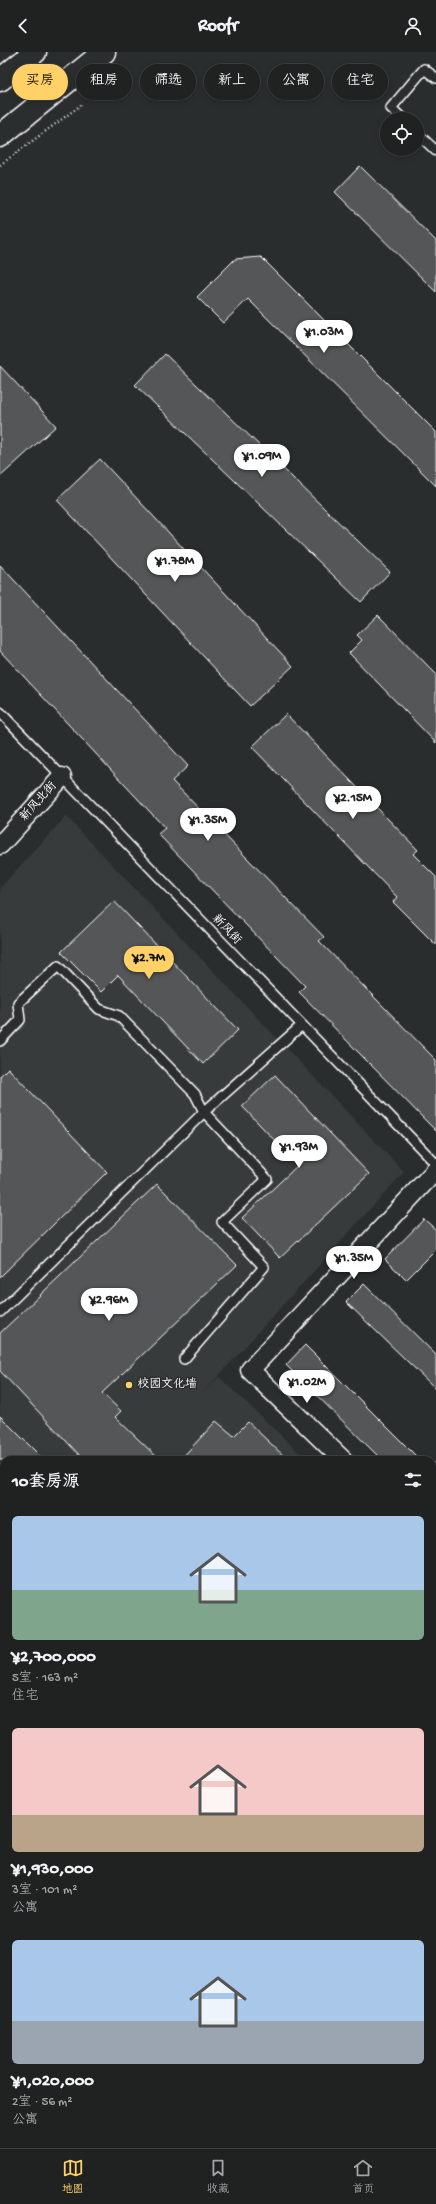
<!DOCTYPE html>
<html lang="zh">
<meta charset="utf-8">
<style>
body{margin:0;font-family:"Gochi Hand","LXGW WenKai TC",sans-serif;background:#282a2a;color:#f1f3f6;height:100vh;display:flex;flex-direction:column;font-size:15px;white-space:nowrap}
*{box-sizing:border-box;margin:0}
p{font-size:13px;color:#a2a4a5}
.icon{flex:none;width:22px;height:22px;fill:none;stroke:currentColor;stroke-width:2;stroke-linecap:round;stroke-linejoin:round}
.map{position:relative;flex:1;overflow:hidden}
.side{position:absolute;left:0px;top:1404px;width:436px;height:692px;display:flex;flex-direction:column;background:#202222;border-radius:12px 12px 0 0;box-shadow:0 2px 6px #0003,0 0 0 1px #3d3f40}
.side>*{flex:none}
.banner{position:absolute;left:12px;top:12px;width:412px;height:36px;display:flex;gap:8px}
.tools{position:absolute;left:380px;top:60px;display:grid;gap:8px}
.tools a{display:grid;place-items:center;width:44px;height:44px;border-radius:50%;background:#202222;box-shadow:0 2px 6px #0003,0 0 0 1px #3d3f40;font-size:20px}
.price{position:absolute;translate:-50% -34px;padding:0 9px;border-radius:14px;background:#fff;color:#222;font-size:13px;line-height:26px;filter:drop-shadow(0 1px 2px #0008)}
.price::after{content:'';position:absolute;left:50%;top:24px;width:12px;height:9px;margin-left:-6px;background:inherit;clip-path:polygon(0 0,100% 0,50% 100%)}
.price.selected{background:#ffd166;color:#111}
ul{padding:0;list-style:none}
li{display:grid;align-content:center;gap:8px;height:212px;padding:0 12px}
li span{display:grid;place-items:center;height:124px;border-radius:6px;color:#555}
li>.icon{margin-inline-start:auto}
span .icon{width:72px;height:72px;fill:#fffc;stroke-width:1}
li b{font-size:17px}
h2{display:flex;justify-content:space-between;align-items:center;height:48px;padding:0 12px;font-size:17px}
.tag{padding:0 14px;border-radius:18px;background:#202222;box-shadow:0 2px 6px #0003,0 0 0 1px #3d3f40;font-size:14px;line-height:36px}
.tag.selected{background:#ffd166;color:#111}
header{display:flex;justify-content:space-between;align-items:center;height:52px;padding:0 12px;background:#202222;font-size:18px;font-weight:800}
.dock{display:flex;justify-content:space-around;align-items:center;height:56px;border-top:1px solid #3d3f40;background:#202222;font-size:11px;color:#a2a4a5}
.dock a{display:grid;justify-items:center;gap:2px}
.dock .selected{color:#ffd166}
.map>svg:first-child{display:block}
.built{fill:#373a3b}
.green{fill:#414445;stroke:#a0a2a2}
.building{fill:#555758;stroke:#fff}
.lines{fill:none;stroke-linecap:round;stroke-linejoin:round}
.service-casing{stroke:#fff;stroke-width:12}
.minor-casing{stroke:#fff;stroke-width:21}
.tertiary-casing{stroke:#fff;stroke-width:25}
.trunk-casing{stroke:#fff;stroke-width:25}
.path{stroke:#fff;stroke-width:2.5;stroke-dasharray:1 3;stroke-linecap:butt}
.service{stroke:#2a2d2e;stroke-width:9}
.minor{stroke:#2a2d2e;stroke-width:18}
.tertiary{stroke:#2a2d2e;stroke-width:22}
.trunk{stroke:#2a2d2e;stroke-width:22}
.poi-dot{fill:#ffd166;stroke:#2a2d2e;stroke-width:1.5}
.labels{text-anchor:middle;dominant-baseline:central;stroke-width:3;stroke-linejoin:round;paint-order:stroke}
.street-label{font-size:12px;fill:#fff;stroke:#2a2d2e}
.poi-label{font-size:12px;fill:#fff;stroke:#2a2d2e;text-anchor:start}
</style>
<header><svg class="icon" aria-label="back" viewBox="0 0 24 24"><path d="M15 5l-7 7 7 7"/></svg>Roofr<svg class="icon" aria-label="person" viewBox="0 0 24 24"><circle cx="12" cy="8" r="4"/><path d="M4 21q1-7 8-7t8 7"/></svg></header>
<div class="map">
<svg width="436" height="2096" viewBox="0 0 436 2096">
<rect width="100%" height="100%" fill="#2a2d2e"/>
<filter id="ink" filterUnits="userSpaceOnUse"><feTurbulence type="fractalNoise" baseFrequency=".025" numOctaves="2"/><feDisplacementMap in="SourceGraphic" scale="8" xChannelSelector="R" yChannelSelector="G"/><feConvolveMatrix kernelMatrix="1 2 1 2 8 2 1 2 1" color-interpolation-filters="sRGB"/></filter>
<g filter="url(#ink)">
<path class="built" d="M66 764 404 1120 202 1342 219 1325 307 1408H4V1899L0 1903V836Z"/>
<path class="green" d="M0 1736 4 1740V1887L0 1891Z"/>
<path class="building" d="M360 114 436 189V240L335 140Z
M261 205 436 380V434L248 247 223 271 197 245 235 207Z
M165 302 390 520 361 550 135 333Z
M0 314 56 374 0 425Z
M100 407 293 614 250 654 57 448Z
M0 513 188 714 172 729 324 885 319 889 436 1008V1079L299 940 305 934 158 782 165 776 0 599Z
M378 563 436 622V691L349 601 362 588 357 583Z
M286 662 418 798 413 802 436 825V893L393 850 397 845 252 695Z
M114 849 238 978 203 1012 118 923 101 940 61 900Z
M8 1016 107 1120 0 1225V1024Z
M275 1023 369 1122 280 1206 242 1166 298 1113 242 1054Z
M157 1132 237 1213 102 1341 121 1359 115 1365 160 1408H84L0 1319V1281Z
M424 1167 436 1178V1198L406 1228 385 1207Z
M364 1232 436 1303V1337L346 1250Z
M305 1293 420 1408H382L286 1313Z
M0 1364 44 1408H0Z
M216 1369 234 1384 248 1370 288 1408H180Z"/>
<g class="lines">
<defs>
<path id="service" d="M403 67 391 56 424 17 436 26
M417 81 436 99
M0 660 436 1112
M0 989 20 968 18 951 58 914 99 957 119 964 195 1042 204 1060 267 1127 222 1170 264 1215 184 1307
M0 1260 204 1060 302 973
M432 1420 436 1416"/>
<path id="minor" d="M0 793 62 725
M343 1408 250 1318 436 1118
M432 1494 436 1498
M432 1608 436 1611
M432 1762 436 1765
M432 1891 436 1888
M432 2051 436 2050
M368 2096 372 2092"/>
<path id="tertiary" d="M0 84 104 0"/>
<path id="trunk" d="M0 28 35 0"/>
</defs>
<use href="#service" class="service-casing"/>
<use href="#minor" class="minor-casing"/>
<use href="#tertiary" class="tertiary-casing"/>
<use href="#trunk" class="trunk-casing"/>
<path class="path" d="M0 113 81 53"/>
<use href="#service" class="service"/>
<use href="#minor" class="minor"/>
<use href="#tertiary" class="tertiary"/>
<use href="#trunk" class="trunk"/>
</g>
</g>
<circle class="poi-dot" cx="129" cy="1333" r="4"/>
<g class="labels">
<g class="street-label">
<text transform="translate(39 750) rotate(-48)">新风北街</text>
<text transform="translate(226 878) rotate(46)">新风街</text>
</g>
<g class="poi-label">
<text x="137" y="1333">校园文化墙</text>
</g>
</g>
</svg>
<div class="tools">
<a><svg class="icon" aria-label="locate" viewBox="0 0 24 24"><circle cx="12" cy="12" r="6"/><path d="M12 2v4M12 18v4M2 12h4M18 12h4"/></svg></a>
</div>
<b class="price" style="left:324px;top:302px">¥1.03M</b>
<b class="price" style="left:262px;top:426px">¥1.09M</b>
<b class="price" style="left:175px;top:531px">¥1.78M</b>
<b class="price" style="left:353px;top:768px">¥2.15M</b>
<b class="price" style="left:208px;top:790px">¥1.35M</b>
<b class="price selected" style="left:149px;top:928px">¥2.7M</b>
<b class="price" style="left:299px;top:1117px">¥1.93M</b>
<b class="price" style="left:354px;top:1228px">¥1.35M</b>
<b class="price" style="left:109px;top:1270px">¥2.96M</b>
<b class="price" style="left:307px;top:1352px">¥1.02M</b>
<div class="banner">
<a class="tag selected">买房</a>
<a class="tag">租房</a>
<a class="tag">筛选</a>
<a class="tag">新上</a>
<a class="tag">公寓</a>
<a class="tag">住宅</a>
</div>
<section class="side">
<h2>10套房源<svg class="icon" aria-label="filters" viewBox="0 0 24 24"><path d="M4 7h16M4 17h16"/><circle cx="9" cy="7" r="2"/><circle cx="15" cy="17" r="2"/></svg></h2>
<ul>
<li><span style="background:linear-gradient(#a9c7e8 60%,#7fa58c 0)"><svg class="icon" aria-label="home" viewBox="0 0 24 24"><path d="M3 11l9-7 9 7M6 9v11h12V9"/></svg></span><div><b>¥2,700,000</b><p>5室 · 163 m²</p><p>住宅</p></div></li>
<li><span style="background:linear-gradient(#f6c9c9 70%,#b9a48a 0)"><svg class="icon" aria-label="home" viewBox="0 0 24 24"><path d="M3 11l9-7 9 7M6 9v11h12V9"/></svg></span><div><b>¥1,930,000</b><p>3室 · 101 m²</p><p>公寓</p></div></li>
<li><span style="background:linear-gradient(#a9c7e8 65%,#9aa5b1 0)"><svg class="icon" aria-label="home" viewBox="0 0 24 24"><path d="M3 11l9-7 9 7M6 9v11h12V9"/></svg></span><div><b>¥1,020,000</b><p>2室 · 56 m²</p><p>公寓</p></div></li>
</ul>
</section>
</div>
<nav class="dock">
<a class="selected"><svg class="icon" aria-label="map" viewBox="0 0 24 24"><path d="M3 6l6-2 6 2 6-2v14l-6 2-6-2-6 2zM9 4v14M15 6v14"/></svg>地图</a>
<a><svg class="icon" aria-label="saved" viewBox="0 0 24 24"><path d="M7 4h10v16l-5-4-5 4z"/></svg>收藏</a>
<a><svg class="icon" aria-label="home" viewBox="0 0 24 24"><path d="M3 11l9-7 9 7M6 9v11h12V9"/></svg>首页</a>
</nav>
